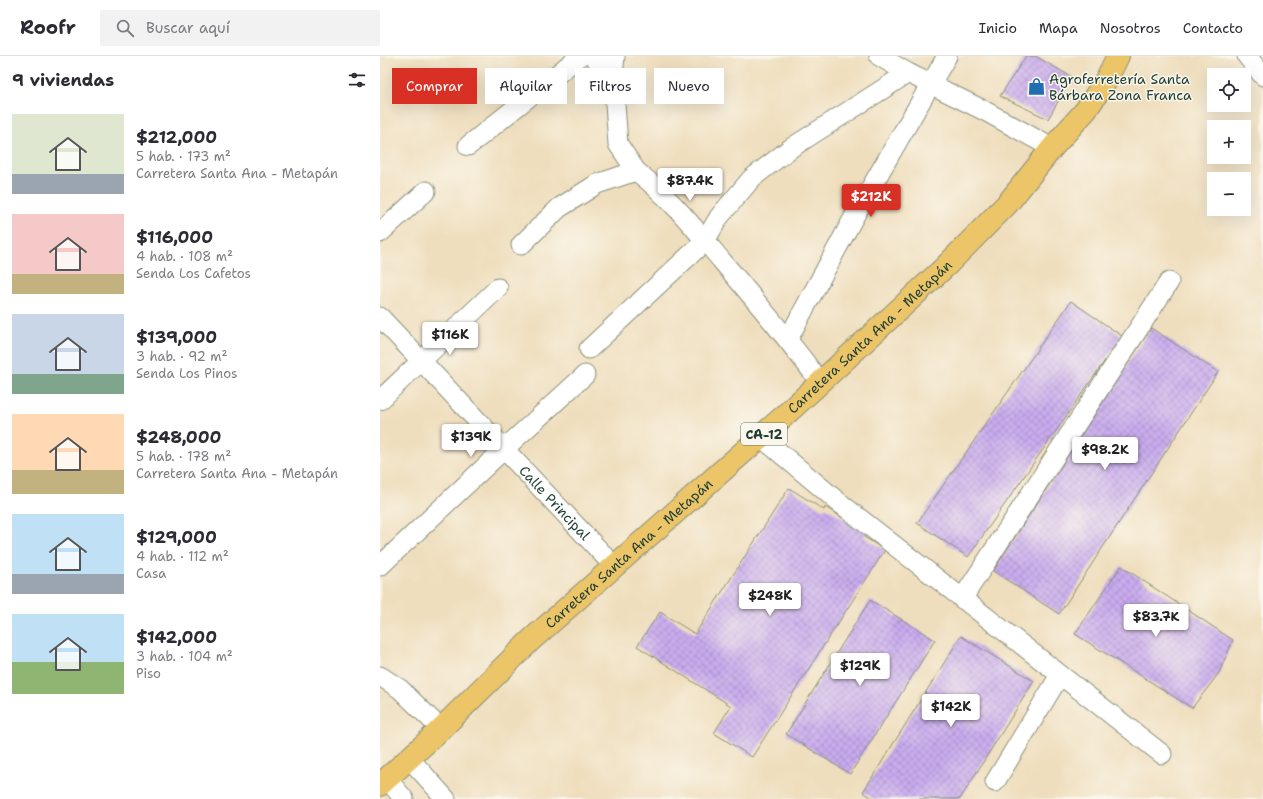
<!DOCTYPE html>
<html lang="es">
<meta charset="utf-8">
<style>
body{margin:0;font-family:"Shantell Sans",sans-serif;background:#f2f2f3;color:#2b2b33;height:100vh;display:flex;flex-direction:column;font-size:15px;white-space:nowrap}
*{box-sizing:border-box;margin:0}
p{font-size:13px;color:#7c7c81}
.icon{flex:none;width:22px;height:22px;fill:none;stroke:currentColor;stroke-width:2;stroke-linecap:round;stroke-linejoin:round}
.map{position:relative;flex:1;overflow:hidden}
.panel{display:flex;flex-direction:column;background:#fff;width:380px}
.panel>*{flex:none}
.hud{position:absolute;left:12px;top:12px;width:380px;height:36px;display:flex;gap:8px}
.buttons{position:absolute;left:827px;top:12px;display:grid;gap:8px}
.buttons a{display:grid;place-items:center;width:44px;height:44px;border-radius:0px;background:#fff;box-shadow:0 4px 16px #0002;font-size:20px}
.price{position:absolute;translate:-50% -34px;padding:0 9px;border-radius:4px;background:#fff;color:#222;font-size:13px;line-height:26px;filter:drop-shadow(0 1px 2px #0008)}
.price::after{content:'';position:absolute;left:50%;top:24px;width:12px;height:9px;margin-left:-6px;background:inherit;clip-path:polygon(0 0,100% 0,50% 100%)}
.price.active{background:#d93025;color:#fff}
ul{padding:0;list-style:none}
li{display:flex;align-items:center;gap:12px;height:100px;padding:0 12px}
li span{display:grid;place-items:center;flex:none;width:112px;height:80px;border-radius:0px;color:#555}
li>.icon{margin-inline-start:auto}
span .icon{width:48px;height:48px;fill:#fffc;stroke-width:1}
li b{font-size:17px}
h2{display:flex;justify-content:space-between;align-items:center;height:48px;padding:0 12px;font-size:17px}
.tag{padding:0 14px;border-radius:0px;background:#fff;box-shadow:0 4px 16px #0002;font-size:14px;line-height:36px}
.tag.active{background:#d93025;color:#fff}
header{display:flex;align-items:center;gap:24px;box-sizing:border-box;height:56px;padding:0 20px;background:#fff;border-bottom:1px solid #e1e1e2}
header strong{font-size:19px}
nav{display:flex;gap:22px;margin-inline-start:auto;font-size:14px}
.search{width:280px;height:36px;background:#f2f2f3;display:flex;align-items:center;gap:10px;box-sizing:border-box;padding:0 14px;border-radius:0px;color:#7c7c81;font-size:15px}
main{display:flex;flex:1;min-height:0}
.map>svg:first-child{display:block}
.building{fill:url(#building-cross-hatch)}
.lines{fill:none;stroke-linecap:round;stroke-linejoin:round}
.minor-casing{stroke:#878e78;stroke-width:21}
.major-casing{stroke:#878e78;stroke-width:24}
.minor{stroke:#fff;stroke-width:19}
.major{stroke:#edc569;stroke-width:22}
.labels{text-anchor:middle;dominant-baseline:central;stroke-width:3;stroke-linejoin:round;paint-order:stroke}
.shield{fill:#fbf7ec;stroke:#61756b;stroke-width:1}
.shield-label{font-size:13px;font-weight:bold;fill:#1f3d34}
.poi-label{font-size:14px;fill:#1f3d34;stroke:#fbf7ec;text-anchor:start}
.street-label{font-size:14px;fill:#1f3d34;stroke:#fbf7ec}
</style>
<header>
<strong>Roofr</strong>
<div class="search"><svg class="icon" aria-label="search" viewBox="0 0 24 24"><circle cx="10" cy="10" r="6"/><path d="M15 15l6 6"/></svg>Buscar aquí</div>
<nav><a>Inicio</a><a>Mapa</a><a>Nosotros</a><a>Contacto</a></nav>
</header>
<main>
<section class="panel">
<h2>9 viviendas<svg class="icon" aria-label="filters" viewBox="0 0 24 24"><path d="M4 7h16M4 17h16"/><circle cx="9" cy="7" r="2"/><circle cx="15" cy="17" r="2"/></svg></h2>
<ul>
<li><span style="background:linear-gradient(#dfe7d0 75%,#9aa5b1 0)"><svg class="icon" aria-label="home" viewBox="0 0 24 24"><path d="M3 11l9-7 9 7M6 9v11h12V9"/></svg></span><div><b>$212,000</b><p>5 hab. · 173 m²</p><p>Carretera Santa Ana - Metapán</p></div></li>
<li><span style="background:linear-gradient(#f6c9c9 75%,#c2b280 0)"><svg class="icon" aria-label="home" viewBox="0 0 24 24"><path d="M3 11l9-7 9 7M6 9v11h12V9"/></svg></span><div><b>$116,000</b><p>4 hab. · 108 m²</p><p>Senda Los Cafetos</p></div></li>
<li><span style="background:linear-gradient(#c9d6e8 75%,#7fa58c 0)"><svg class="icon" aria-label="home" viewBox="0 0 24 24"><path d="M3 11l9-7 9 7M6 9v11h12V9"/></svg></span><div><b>$139,000</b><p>3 hab. · 92 m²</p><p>Senda Los Pinos</p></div></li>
<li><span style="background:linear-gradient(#ffd9b3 70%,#c2b280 0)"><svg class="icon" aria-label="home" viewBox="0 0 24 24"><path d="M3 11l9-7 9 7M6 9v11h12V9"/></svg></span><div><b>$248,000</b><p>5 hab. · 178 m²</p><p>Carretera Santa Ana - Metapán</p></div></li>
<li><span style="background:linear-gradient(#bfe0f5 75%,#9aa5b1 0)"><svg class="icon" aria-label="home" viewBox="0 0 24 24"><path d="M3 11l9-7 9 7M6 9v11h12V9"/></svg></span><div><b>$129,000</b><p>4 hab. · 112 m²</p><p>Casa</p></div></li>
<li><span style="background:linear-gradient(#bfe0f5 60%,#8fb573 0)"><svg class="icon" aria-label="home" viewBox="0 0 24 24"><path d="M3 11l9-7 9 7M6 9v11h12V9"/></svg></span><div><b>$142,000</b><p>3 hab. · 104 m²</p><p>Piso</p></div></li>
</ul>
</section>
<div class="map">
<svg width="883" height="743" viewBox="0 0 883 743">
<defs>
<pattern id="building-cross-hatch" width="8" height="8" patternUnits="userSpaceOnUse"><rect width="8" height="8" fill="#caacef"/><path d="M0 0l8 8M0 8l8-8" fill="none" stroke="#a38dc2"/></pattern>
</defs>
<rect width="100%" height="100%" fill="#fbf7ec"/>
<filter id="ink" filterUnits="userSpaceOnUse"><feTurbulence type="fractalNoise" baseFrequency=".025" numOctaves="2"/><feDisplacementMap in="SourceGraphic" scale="8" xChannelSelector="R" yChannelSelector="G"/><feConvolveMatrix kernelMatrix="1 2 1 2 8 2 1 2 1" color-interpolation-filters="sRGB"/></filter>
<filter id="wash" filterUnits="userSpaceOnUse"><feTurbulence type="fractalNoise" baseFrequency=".012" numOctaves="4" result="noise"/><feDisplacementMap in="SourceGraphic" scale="16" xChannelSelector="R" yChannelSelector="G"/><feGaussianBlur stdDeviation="0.9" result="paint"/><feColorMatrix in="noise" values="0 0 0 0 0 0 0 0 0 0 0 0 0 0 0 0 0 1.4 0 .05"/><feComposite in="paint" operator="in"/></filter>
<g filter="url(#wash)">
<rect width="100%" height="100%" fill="#efdebd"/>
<g id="blocks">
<path class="building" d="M646 0H655L692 21 668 63 620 40Z
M691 245 742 280 588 501 537 467Z
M771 272 838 316 679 558 613 515Z
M409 432 444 454 445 451 487 477 484 481 505 494 372 701 334 677 351 650 257 590 280 556 315 578Z
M741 510 853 584 839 617 812 652 695 578Z
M490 544 555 584 470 718 406 678Z
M581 580 654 625 580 743H494L483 736Z"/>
</g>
</g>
<g filter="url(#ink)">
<use href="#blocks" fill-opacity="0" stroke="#878e78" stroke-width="1"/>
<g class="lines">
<defs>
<g id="minor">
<path d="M213 0 233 21 238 88 256 115"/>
<path d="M499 0 528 17 605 55 672 92"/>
<path d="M867 0 883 20"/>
<path d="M233 21 235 0"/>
<path d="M88 90 200 0"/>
<path d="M0 177 46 135"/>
<path d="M141 189 179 152 217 128 256 115C289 140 316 174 342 205 376 245 409 284 440 326"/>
<path id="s1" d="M0 261 234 510"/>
<path d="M408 283 475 159 567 0"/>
<path d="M209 293 325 185 339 161 372 122 411 92 528 17"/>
<path d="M0 344 118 232"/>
<path d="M381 381 456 444 782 698"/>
<path d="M0 510 124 393 205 319"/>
<path d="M582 543 789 226"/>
<path d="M0 620 20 633 61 673"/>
<path d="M29 702 66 743"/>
<path d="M7 723 24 743"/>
<path d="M615 726 680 619"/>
</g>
<g id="major">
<path id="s2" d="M0 729 61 673 151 584 403 361 566 210 628 147 672 92 706 54 726 24 738 0"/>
</g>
</defs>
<use href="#minor" class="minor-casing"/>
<use href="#major" class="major-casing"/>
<use href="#minor" class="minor"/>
<use href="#major" class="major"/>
</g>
</g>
<defs>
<symbol id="shop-bare" viewBox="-9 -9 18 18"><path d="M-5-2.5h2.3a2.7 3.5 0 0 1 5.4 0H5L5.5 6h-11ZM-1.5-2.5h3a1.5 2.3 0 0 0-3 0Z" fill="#1f6fb2" stroke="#fbf7ec" stroke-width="2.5" paint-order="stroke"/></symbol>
</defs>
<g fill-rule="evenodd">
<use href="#shop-bare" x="644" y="18" width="25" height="25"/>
</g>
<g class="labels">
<rect class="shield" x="361" y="367" width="46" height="22" rx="3"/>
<g class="shield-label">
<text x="384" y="378">CA-12</text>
</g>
<g class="poi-label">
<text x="669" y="23">Agroferretería Santa<tspan x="669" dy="16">Bárbara Zona Franca</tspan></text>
</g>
<g class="street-label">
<text stroke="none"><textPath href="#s2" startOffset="664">Carretera Santa Ana - Metapán</textPath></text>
<text stroke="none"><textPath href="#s1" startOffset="255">Calle Principal</textPath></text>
<text stroke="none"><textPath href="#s2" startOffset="340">Carretera Santa Ana - Metapán</textPath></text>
</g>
</g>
</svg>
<div class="buttons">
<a><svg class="icon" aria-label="locate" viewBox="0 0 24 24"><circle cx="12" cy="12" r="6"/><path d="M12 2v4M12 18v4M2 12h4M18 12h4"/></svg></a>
<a>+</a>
<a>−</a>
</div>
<b class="price" style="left:310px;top:146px">$87.4K</b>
<b class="price active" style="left:491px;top:162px">$212K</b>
<b class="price" style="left:70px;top:300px">$116K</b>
<b class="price" style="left:91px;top:402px">$139K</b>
<b class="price" style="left:725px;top:415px">$98.2K</b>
<b class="price" style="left:390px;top:561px">$248K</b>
<b class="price" style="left:776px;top:582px">$83.7K</b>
<b class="price" style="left:480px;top:631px">$129K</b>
<b class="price" style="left:571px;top:672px">$142K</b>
<div class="hud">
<a class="tag active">Comprar</a>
<a class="tag">Alquilar</a>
<a class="tag">Filtros</a>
<a class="tag">Nuevo</a>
</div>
</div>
</main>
